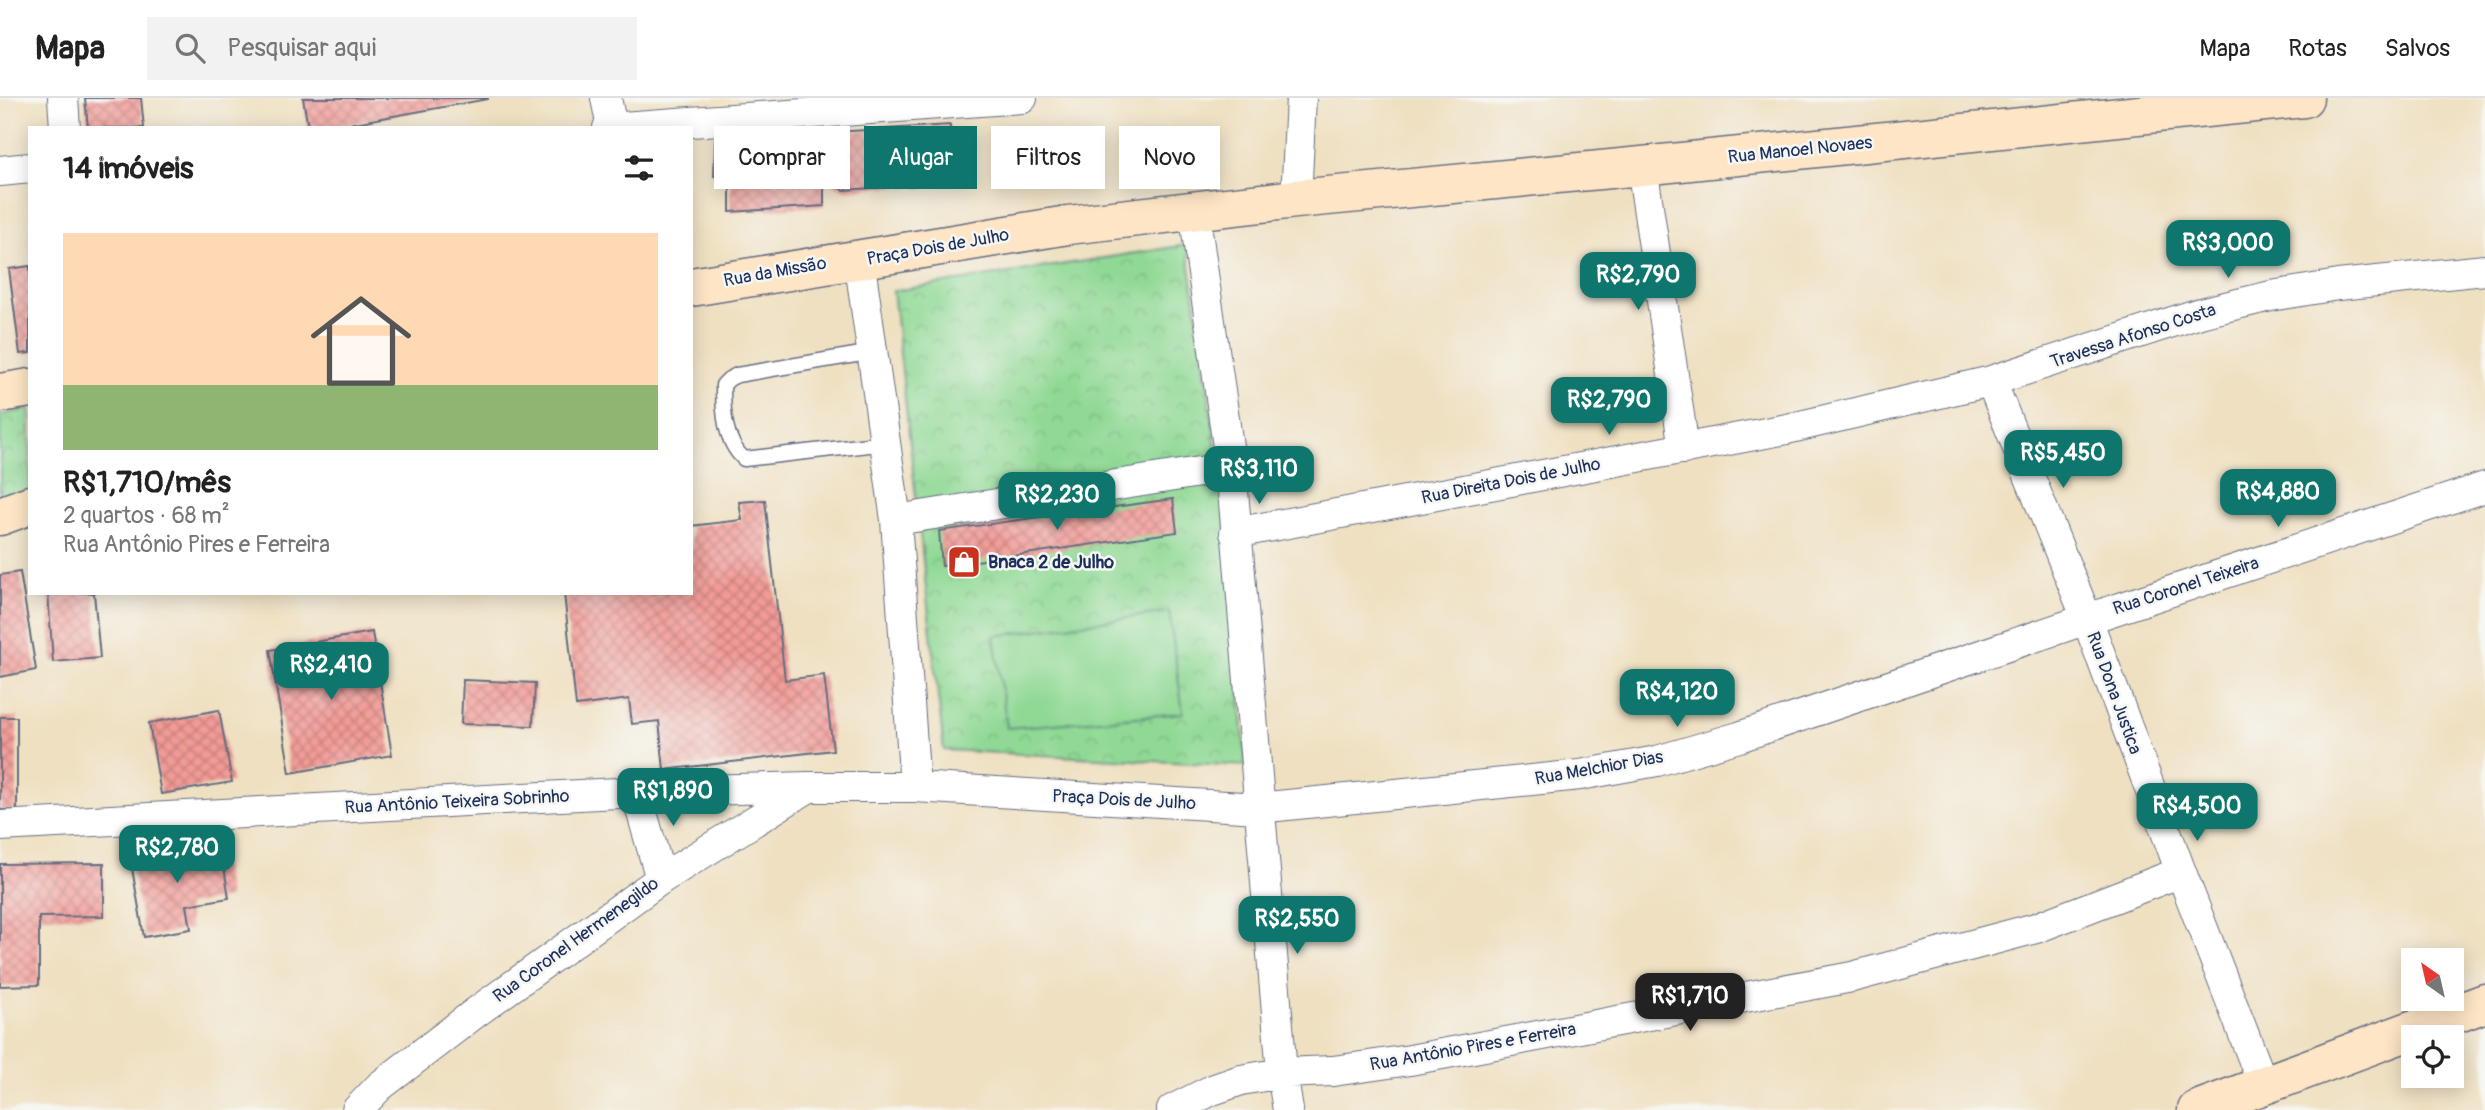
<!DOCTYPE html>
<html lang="pt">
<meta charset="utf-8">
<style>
body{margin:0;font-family:Pangolin,sans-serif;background:#f2f2f2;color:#222;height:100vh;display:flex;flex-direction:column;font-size:26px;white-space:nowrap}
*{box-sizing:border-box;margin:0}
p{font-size:23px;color:#767676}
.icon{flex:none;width:38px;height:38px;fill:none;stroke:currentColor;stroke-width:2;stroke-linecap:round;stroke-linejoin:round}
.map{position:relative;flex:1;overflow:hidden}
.panel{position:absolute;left:28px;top:28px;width:665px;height:469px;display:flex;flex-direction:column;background:#fff;border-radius:0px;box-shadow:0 4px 18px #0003}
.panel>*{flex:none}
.guide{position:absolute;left:714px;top:28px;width:665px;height:63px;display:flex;gap:14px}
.needle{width:46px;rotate:326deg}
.tools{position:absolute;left:2401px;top:850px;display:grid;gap:14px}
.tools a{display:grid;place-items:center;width:63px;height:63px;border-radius:0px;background:#fff;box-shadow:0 4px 18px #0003;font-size:35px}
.price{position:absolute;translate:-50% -60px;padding:0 16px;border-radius:14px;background:#0f766e;color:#fff;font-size:23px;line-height:46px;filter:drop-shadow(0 2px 4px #0008)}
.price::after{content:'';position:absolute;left:50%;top:42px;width:21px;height:16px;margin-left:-10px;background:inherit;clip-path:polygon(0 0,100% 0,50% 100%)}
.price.selected{background:#222;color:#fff}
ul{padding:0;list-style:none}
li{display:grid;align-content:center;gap:14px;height:371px;padding:0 35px}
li+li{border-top:2px solid #e0e0e0}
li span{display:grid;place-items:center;height:217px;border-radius:0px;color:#555}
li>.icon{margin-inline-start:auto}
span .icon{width:126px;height:126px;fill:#fffc;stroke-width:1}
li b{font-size:30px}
h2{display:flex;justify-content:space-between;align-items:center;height:84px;padding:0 35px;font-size:30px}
.tag{padding:0 24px;border-radius:0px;background:#fff;box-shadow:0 4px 18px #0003;font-size:24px;line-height:63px}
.tag.selected{background:#0f766e;color:#fff}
header{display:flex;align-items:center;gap:42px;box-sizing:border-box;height:98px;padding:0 35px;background:#fff;border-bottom:2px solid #e0e0e0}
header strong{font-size:33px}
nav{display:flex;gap:38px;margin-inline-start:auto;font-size:24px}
.search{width:490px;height:63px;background:#f2f2f2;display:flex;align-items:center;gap:18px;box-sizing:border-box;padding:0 24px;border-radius:0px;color:#767676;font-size:26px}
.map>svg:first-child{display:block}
.park{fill:url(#park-crowns);stroke:#568479;stroke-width:2}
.pitch{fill:#90d994;stroke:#568479;stroke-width:2}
.building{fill:url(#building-cross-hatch)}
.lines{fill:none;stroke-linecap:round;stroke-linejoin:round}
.lane-casing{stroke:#656d81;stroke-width:17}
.street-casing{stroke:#656d81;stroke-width:32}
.secondary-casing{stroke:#656d81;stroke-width:41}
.lane{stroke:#fff;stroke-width:14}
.street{stroke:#fff;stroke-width:30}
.secondary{stroke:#fde5c5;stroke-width:38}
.labels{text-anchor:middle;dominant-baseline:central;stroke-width:5;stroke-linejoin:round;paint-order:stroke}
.street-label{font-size:18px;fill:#1b2f5e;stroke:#f6f6f2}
.poi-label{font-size:18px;font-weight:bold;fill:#1b2f5e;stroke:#f6f6f2;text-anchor:start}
</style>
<header>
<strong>Mapa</strong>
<div class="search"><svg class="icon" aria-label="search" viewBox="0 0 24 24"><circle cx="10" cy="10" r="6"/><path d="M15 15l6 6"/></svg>Pesquisar aqui</div>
<nav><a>Mapa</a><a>Rotas</a><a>Salvos</a></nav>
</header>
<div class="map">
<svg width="2485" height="1012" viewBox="0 0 2485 1012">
<defs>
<pattern id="park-crowns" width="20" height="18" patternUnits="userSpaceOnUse" patternTransform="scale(1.75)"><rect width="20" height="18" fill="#90d994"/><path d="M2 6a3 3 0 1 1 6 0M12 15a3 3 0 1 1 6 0" fill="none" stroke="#7cbb82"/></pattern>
<pattern id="building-cross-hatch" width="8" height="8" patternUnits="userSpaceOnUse" patternTransform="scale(1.75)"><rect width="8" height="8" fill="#f39b96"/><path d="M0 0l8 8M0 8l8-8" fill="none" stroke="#c47f7e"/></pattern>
</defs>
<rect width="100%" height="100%" fill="#f6f6f2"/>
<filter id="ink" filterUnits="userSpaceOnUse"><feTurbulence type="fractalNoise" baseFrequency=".0143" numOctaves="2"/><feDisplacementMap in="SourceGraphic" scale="14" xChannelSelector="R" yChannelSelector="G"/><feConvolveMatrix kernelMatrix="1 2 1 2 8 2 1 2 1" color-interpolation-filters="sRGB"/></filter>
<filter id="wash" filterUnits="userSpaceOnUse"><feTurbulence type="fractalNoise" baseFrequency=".00686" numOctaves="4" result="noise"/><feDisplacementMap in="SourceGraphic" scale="28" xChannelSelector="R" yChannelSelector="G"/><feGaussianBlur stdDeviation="1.57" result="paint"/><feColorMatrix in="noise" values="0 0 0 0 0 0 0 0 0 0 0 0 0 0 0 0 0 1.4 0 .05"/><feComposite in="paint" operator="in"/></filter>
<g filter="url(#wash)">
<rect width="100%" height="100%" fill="#efe0c1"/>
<path class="park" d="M1187 147 1224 404 1246 668 944 652 893 193Z
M30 311V393L0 401V317Z"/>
<path class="pitch" d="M1169 514 1183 615 1007 630 994 538Z"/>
<g id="blocks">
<path class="building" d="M85 0H141L144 30H88Z
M303 0H488V1L327 30H308Z
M950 27 949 85 844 92 824 81V108L730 114V79L714 78 715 41Z
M30 168V255L20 256 9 171Z
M1173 401 1177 434 942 468 939 433Z
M765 402 785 582 824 577 833 652 664 672 659 623 632 626 629 601 576 608 564 495H691V428L742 422 739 404Z
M20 474 36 572 0 579V477Z
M48 495H94L100 560 53 564Z
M372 534 392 657 290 675 270 552Z
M463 582 535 585 533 628 461 626Z
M219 612 232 684 161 696 149 625Z
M0 619H17V712H0Z
M220 744 229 800 187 807 191 831 144 839 130 759Z
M104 765V818L39 819V887L0 888V766Z"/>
</g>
</g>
<g filter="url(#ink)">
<use href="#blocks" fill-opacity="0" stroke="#656d81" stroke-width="2"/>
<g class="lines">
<defs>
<path id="lane" d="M873 254 737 277 729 281 723 287C723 312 724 343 744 361L886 345"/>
<path id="street" d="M63 0 65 30
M606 0 612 30
M608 30 1022 0
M1642 68 1684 351
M0 73 30 70
M1296 101 1301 0
M1194 113 1231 369 1282 975 1288 1012
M859 160 896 422 915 689
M1991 283 2087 521 2181 774 2263 986
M896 422 1231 369
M1235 435 1787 331 1991 283 2200 215 2271 198 2338 187 2485 172
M636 694 661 781
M0 728 636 694 809 689H915L1259 710 1580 677 1657 663 1739 639 2087 521 2485 389
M357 1012 380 988 475 915 661 781 809 689
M1172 1012 1212 992 1241 982 1282 975 1333 973 1410 962 1852 879 2036 830 2181 774"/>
<path id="secondary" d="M691 189 1068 127 1296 101 1642 68 2304 0
M0 295 30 290
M0 418 30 407
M2197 1012 2485 905"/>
</defs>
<use href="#lane" class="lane-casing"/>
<use href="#street" class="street-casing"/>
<use href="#secondary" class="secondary-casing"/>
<use href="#lane" class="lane"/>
<use href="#street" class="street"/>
<use href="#secondary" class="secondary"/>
</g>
</g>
<defs>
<symbol id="shop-square" viewBox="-11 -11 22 22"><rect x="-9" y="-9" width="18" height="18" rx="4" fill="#c8321e" stroke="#f6f6f2"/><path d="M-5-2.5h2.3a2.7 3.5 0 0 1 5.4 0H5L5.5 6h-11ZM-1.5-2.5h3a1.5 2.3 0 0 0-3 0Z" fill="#fff"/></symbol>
</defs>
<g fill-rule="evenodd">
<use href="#shop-square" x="945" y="445" width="38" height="38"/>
</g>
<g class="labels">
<g class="street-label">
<text transform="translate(1800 52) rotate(-6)">Rua Manoel Novaes</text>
<text transform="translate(938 149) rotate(-10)">Praça Dois de Julho</text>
<text transform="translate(775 174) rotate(-10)">Rua da Missão</text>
<text transform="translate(2133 238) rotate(-18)">Travessa Afonso Costa</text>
<text transform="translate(1511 383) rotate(-11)">Rua Direita Dois de Julho</text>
<text transform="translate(2186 488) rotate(-18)">Rua Coronel Teixeira</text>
<text transform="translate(2114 595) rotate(70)">Rua Dona Justica</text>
<text transform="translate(1599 670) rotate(-10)">Rua Melchior Dias</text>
<text transform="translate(1124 702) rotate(3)">Praça Dois de Julho</text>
<text transform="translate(457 704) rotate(-3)">Rua Antônio Teixeira Sobrinho</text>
<text transform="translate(576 842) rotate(-36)">Rua Coronel Hermenegildo</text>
<text transform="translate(1473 949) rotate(-10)">Rua Antônio Pires e Ferreira</text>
</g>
<g class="poi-label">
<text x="988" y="464">Bnaca 2 de Julho</text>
</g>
</g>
</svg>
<div class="tools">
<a><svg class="needle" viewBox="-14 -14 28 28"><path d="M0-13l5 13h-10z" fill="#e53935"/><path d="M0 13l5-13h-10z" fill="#767676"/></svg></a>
<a><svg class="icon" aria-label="locate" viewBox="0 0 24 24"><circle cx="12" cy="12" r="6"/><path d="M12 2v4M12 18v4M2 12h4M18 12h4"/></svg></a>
</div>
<b class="price" style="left:2228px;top:182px">R$3,000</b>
<b class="price" style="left:1638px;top:214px">R$2,790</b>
<b class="price" style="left:1609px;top:339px">R$2,790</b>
<b class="price" style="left:2063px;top:392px">R$5,450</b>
<b class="price" style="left:1259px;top:408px">R$3,110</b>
<b class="price" style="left:2278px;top:431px">R$4,880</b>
<b class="price" style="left:1057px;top:434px">R$2,230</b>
<b class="price" style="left:331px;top:604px">R$2,410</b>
<b class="price" style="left:1677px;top:631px">R$4,120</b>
<b class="price" style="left:673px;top:730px">R$1,890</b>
<b class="price" style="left:2197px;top:745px">R$4,500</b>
<b class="price" style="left:177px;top:787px">R$2,780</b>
<b class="price" style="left:1297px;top:858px">R$2,550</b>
<b class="price selected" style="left:1690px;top:935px">R$1,710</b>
<div class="guide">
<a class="tag">Comprar</a>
<a class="tag selected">Alugar</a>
<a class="tag">Filtros</a>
<a class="tag">Novo</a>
</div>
<section class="panel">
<h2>14 imóveis<svg class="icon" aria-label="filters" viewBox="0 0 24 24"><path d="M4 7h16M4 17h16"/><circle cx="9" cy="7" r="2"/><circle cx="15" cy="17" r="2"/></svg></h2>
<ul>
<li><span style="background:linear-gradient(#ffd9b3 70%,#8fb573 0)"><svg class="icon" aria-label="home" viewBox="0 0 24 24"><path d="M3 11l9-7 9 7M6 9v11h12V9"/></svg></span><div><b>R$1,710/mês</b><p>2 quartos · 68 m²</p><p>Rua Antônio Pires e Ferreira</p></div></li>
</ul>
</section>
</div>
